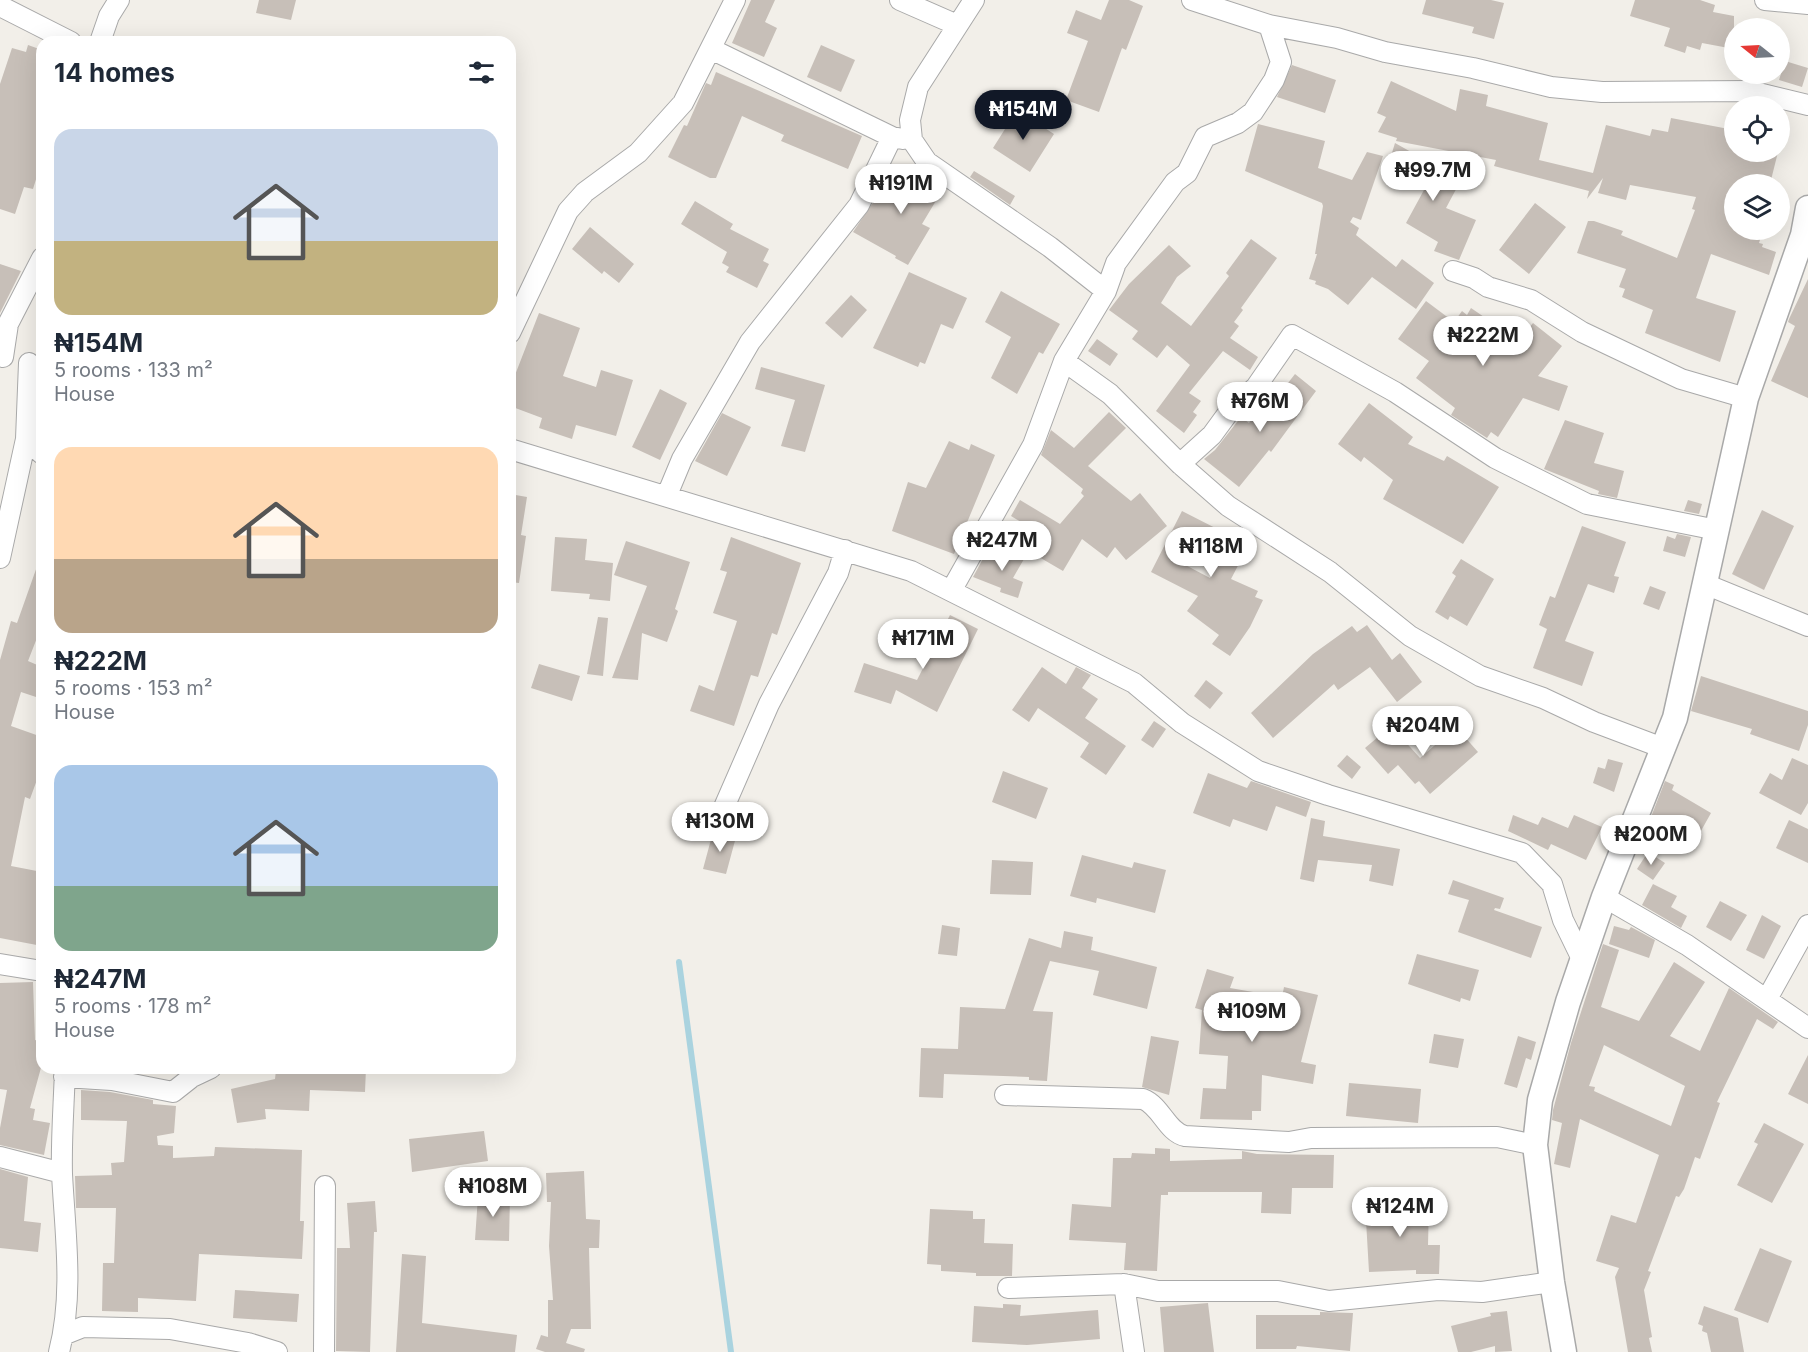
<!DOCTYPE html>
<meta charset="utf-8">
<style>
body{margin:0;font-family:Inter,sans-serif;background:#f6f6f7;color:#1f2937;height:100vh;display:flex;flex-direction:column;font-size:22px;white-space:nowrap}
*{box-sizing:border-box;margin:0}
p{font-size:20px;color:#747a83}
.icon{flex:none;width:33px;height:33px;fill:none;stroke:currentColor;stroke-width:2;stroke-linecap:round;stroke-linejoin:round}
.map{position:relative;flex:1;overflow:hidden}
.drawer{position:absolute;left:36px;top:36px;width:480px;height:1038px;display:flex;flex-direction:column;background:#fff;border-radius:18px;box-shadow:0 6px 24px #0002}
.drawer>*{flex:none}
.needle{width:39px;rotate:288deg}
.tools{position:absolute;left:1724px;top:18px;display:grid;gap:12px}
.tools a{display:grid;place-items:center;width:66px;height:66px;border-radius:50%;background:#fff;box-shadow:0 6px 24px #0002;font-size:30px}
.price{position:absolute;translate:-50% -51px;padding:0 14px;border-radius:21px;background:#fff;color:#222;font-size:20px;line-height:39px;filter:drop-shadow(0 2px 3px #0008)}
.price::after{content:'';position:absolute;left:50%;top:36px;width:18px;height:14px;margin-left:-9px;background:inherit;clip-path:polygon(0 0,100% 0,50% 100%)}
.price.on{background:#111827;color:#fff}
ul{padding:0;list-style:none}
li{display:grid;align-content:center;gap:12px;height:318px;padding:0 18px}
li span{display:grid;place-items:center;height:186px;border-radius:18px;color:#555}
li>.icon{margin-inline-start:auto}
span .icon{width:108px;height:108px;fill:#fffc;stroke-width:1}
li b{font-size:26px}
h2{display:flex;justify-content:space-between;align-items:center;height:72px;padding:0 18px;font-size:26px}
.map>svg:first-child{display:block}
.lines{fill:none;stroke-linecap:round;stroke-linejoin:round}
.stream{stroke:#aad3df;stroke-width:6}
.building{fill:#c7bfb8;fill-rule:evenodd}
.minor-casing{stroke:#a9a9a9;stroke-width:22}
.tertiary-casing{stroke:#a9a9a9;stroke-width:27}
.minor{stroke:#fff;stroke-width:20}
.tertiary{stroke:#fff;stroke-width:24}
</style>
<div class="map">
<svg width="1808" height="1352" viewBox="0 0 1808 1352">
<rect width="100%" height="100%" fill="#f2efe9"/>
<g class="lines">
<path class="stream" d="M679 962 731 1352"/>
</g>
<path class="building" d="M259 0H296L291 20 256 13Z
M751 0H775L765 22 777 28 764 57 732 43Z
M1109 0H1129L1143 6 1126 50 1122 48 1099 112 1066 100 1088 41 1067 33 1076 10 1101 20Z
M1426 0H1491L1504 3 1494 39 1472 33 1474 27 1422 14Z
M1635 0H1700L1715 5 1713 12 1734 16V49L1702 43 1700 50 1687 46 1685 53 1664 46 1670 28 1630 16Z
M28 45 42 50V136L36 157 42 160 33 189 24 187 15 214 0 209V84L12 48 26 52Z
M821 45 855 60 841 92 807 77Z
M1785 61 1808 68 1802 87 1779 80Z
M1292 65 1336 80 1325 113 1277 97Z
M716 72 862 136 848 169 781 141 784 135 742 116 716 178H710L668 157 684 125 687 126 706 83 711 85Z
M1391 81 1456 111 1460 89 1488 95 1486 106 1548 123 1539 160 1593 173 1606 125 1650 136 1652 129 1668 132 1671 118 1734 130V152H1778L1770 184H1734V230H1763L1759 243 1763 244 1762 247 1776 252 1769 275 1711 254 1696 298 1736 311 1720 362 1645 333 1653 310 1622 297 1625 289 1619 287 1626 269 1577 253 1588 221H1594L1623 231 1621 235 1677 258 1695 210 1692 209 1696 197 1630 185 1626 200 1598 193 1603 178 1587 199 1589 191 1494 166 1496 160 1396 141 1397 138 1378 132 1386 117 1377 113Z
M1017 110 1054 134 1030 172 993 148Z
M1258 124 1325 141 1318 168 1352 180 1367 152 1383 156 1361 220 1353 217 1350 222 1359 228 1356 235 1396 267 1402 259 1434 283 1416 309 1372 277 1348 305 1328 289 1315 284 1316 281 1309 279 1317 254H1315L1323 206 1322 203 1245 171Z
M1395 143 1461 180 1446 208 1476 220 1459 260 1434 251 1438 242 1406 223 1424 190 1387 169Z
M902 164 943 189 922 224 930 228 908 265 895 258 896 256 853 232 874 201 878 203Z
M974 171 1015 196 1010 205 970 177Z
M695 201 733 224 730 229 769 249 763 261 769 264 757 288 726 272 729 267 722 263 727 252 681 224Z
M1535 203 1566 227 1529 274 1499 250Z
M590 227 634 264 619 283 604 271 602 274 572 249Z
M1251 239 1277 258 1241 308 1243 310 1234 322 1239 326 1230 338 1258 357 1250 370 1223 351 1189 393 1201 401 1193 412 1197 415 1184 433 1156 411 1190 365 1167 345 1157 358 1132 339 1138 331 1109 310 1129 284 1169 245 1191 266 1177 277 1161 303 1191 326 1229 276 1226 273Z
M0 264 21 271 0 313Z
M909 272 967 298 953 329 941 324 925 364 920 362 918 367 873 348Z
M1808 279V398L1771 381 1795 326 1788 322 1789 319Z
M1001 291 1060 324 1043 354 1039 352 1017 394 991 378 1011 337 985 322Z
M851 295 867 310 842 338 825 323Z
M1426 301 1454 322 1462 311 1467 315 1471 308 1519 341 1533 323 1562 346 1538 376 1568 386 1559 411 1523 398 1498 437 1491 432 1487 438 1451 415 1455 408 1416 378 1429 361 1398 339Z
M539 313 580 328 563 376 596 387 601 370 633 380 616 436 576 425 572 439 539 428 542 418 510 406V388Z
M1097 339 1118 354 1110 366 1088 351Z
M761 367 825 385 805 452 781 446 795 400 755 389Z
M1295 374 1316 391 1271 452 1269 450 1239 487 1204 459 1215 450 1241 417 1249 423 1261 407 1266 411Z
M660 389 687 403 660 460 632 447Z
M1369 403 1413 437 1408 444 1444 461 1447 456 1499 487 1463 544 1383 499 1393 480 1364 457 1361 462 1338 444Z
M1109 412 1126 428 1088 466 1131 501 1140 493 1167 526 1126 560 1115 547 1107 558 1082 539 1063 571 1020 546 1031 528 1011 516 1020 500 1060 524 1084 496 1081 493 1083 489 1041 455 1051 430 1074 448Z
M722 413 751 427 727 476 695 461Z
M1565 420 1604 433 1594 463 1624 471 1617 498 1598 494 1599 491 1544 469Z
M949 441 969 450 971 444 995 455 954 554 892 531 908 482 926 488Z
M510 494 527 497 521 535 526 536 519 583 510 582Z
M1688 500 1702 504 1699 514 1684 511Z
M1762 510 1794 526 1764 590 1732 574Z
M1182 511 1231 536 1236 528 1253 537 1231 579 1258 591 1255 597 1263 600 1250 627 1230 656 1212 644 1219 635 1187 611 1198 596 1151 572ZM1186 534 1223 553 1210 578 1174 559Z
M1582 526 1626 542 1614 576 1619 577 1614 593 1588 584 1565 641 1594 652 1582 686 1533 668 1547 629 1539 625 1550 596 1555 598Z
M1677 534 1691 537 1685 557 1663 551 1667 536 1675 539Z
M555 537 587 539 585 560 613 563 610 601 589 599 590 594 551 591Z
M731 537 801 563 777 635 772 633 758 677 751 675 734 726 690 711 699 685 714 691 737 621 713 613 727 572 720 570Z
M626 541 690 562 675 609 678 611 667 642 642 633 638 680 612 678 647 586 614 575Z
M1004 548 1024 559 1013 578 1023 582 1018 598 1000 592 1001 588 973 577 985 555 997 560Z
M40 558 42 559V625L28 661 42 667V699L21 692 11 726 42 737V766L30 799 25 797 11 866 42 872V946L0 938V660L11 621 17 623Z
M1461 559 1494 579 1467 626 1450 616 1448 620 1435 612 1456 576 1452 573Z
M1650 586 1666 592 1659 610 1643 604Z
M950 615 978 629 937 712 896 690 891 704 854 692 864 663 917 680Z
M598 617 608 618 603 676 587 674Z
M1367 625 1392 660 1400 653 1422 682 1397 702 1370 667 1338 690 1334 684 1273 738 1251 713 1313 654 1352 626 1357 632Z
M539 664 580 676 572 701 531 688Z
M1042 667 1066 684 1076 667 1091 675 1082 688 1098 699 1085 718 1126 746 1106 775 1080 757 1089 743 1038 708 1029 722 1012 710Z
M1701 676 1808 711V725L1799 751 1750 734 1752 729 1691 711Z
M1206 680 1223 693 1210 709 1194 696Z
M1154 721 1166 729 1153 748 1141 740Z
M1391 726 1420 758 1456 727 1478 752 1430 794 1419 781 1415 784 1398 765 1388 774 1365 748Z
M1347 755 1361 767 1352 779 1337 766Z
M1792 758 1808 765V803L1801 815 1759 793 1770 773 1782 780Z
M1608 759 1623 763 1614 792 1593 783 1598 767 1605 769Z
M1003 771 1048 788 1036 819 992 802Z
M1208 773 1247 788 1251 781 1311 802 1306 817 1276 806 1267 831 1233 819 1230 827 1193 813Z
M1665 781 1674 785 1672 790 1711 813 1697 838 1661 818 1651 843 1642 840Z
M1513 815 1538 825 1542 817 1568 828 1574 815 1602 827 1586 860 1551 844 1548 850 1508 831Z
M1311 818 1325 821 1323 836 1400 849 1393 886 1369 881 1372 865 1318 860 1314 882 1300 879Z
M1789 820 1808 829V863L1776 848Z
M713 832 736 837 726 874 703 869Z
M1648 852 1665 863 1653 880 1637 869Z
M1082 855 1132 868 1134 862 1166 870 1155 913 1097 898 1096 903 1070 896Z
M992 860 1033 862 1031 895 990 894Z
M1453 880 1504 898 1500 909 1495 908 1494 910 1542 927 1531 958 1458 932 1469 900 1448 894Z
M1653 884 1677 896 1671 907 1687 916 1681 928 1642 905Z
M1720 901 1747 915 1731 941 1706 927Z
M1762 915 1781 926 1764 959 1746 950Z
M942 925 960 928 957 956 938 954Z
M1614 926 1629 930 1631 927 1655 940 1649 958 1609 944Z
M1064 931 1093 937 1091 950 1157 967 1147 1009 1093 995 1099 971 1050 961 1033 1011 1053 1012 1047 1081 1029 1080V1077L944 1074 943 1098 919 1097 921 1048 958 1049 960 1007 1005 1009 1029 938 1061 948Z
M1603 944 1619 950 1601 1007 1639 1021 1674 962 1705 982 1670 1036 1700 1051 1729 988 1778 1022 1773 1029 1757 1019 1717 1102 1720 1103 1700 1159 1695 1157 1684 1189 1679 1197 1676 1196 1648 1271 1651 1272 1644 1290 1652 1337 1649 1338 1652 1352H1628L1615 1277 1619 1268 1596 1261 1611 1215 1636 1223 1659 1155 1580 1119 1570 1168 1554 1164 1562 1123 1552 1120 1553 1110 1571 1043ZM1604 1045 1685 1086 1671 1126 1594 1091 1595 1087 1589 1086Z
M1417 954 1479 970 1470 1001 1461 998 1460 1002 1408 984Z
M1207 969 1234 977 1230 988 1282 997 1284 987 1318 995 1301 1062 1316 1065 1313 1084 1262 1075 1261 1111H1252V1120L1200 1119 1203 1088 1226 1089 1228 1056 1199 1054 1202 1010 1195 1008Z
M33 982 35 1040 42 1042V1064L30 1108 35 1109 33 1120 50 1123 44 1155 0 1145V1128L7 1090 0 1089V983Z
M1434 1034 1464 1039 1458 1068 1429 1063Z
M1151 1036 1179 1041 1169 1095 1142 1087Z
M1518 1036 1536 1042 1531 1060 1526 1058 1517 1088 1504 1084Z
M1808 1055V1104L1788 1094Z
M321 1068H366L365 1092 310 1090 309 1111 265 1109 266 1119 237 1123 231 1089 275 1079 276 1070 321 1072Z
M1349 1083 1421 1089 1418 1123 1346 1116Z
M81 1090 110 1092 153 1100V1104L176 1106 174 1133 157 1136 158 1145 173 1146V1158L214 1156 215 1147 302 1150 300 1221H304L302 1259 199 1254 196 1301 138 1298V1312L102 1311 103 1263H114L116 1208H76L75 1176 112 1175 111 1163 124 1162 127 1121 81 1120Z
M1764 1123 1804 1144 1772 1203 1737 1185 1758 1144 1754 1142Z
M484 1131 488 1161 412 1172 409 1139Z
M1155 1148 1170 1149V1161L1242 1159V1151L1257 1154 1334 1155 1333 1188H1292L1291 1214 1261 1213 1262 1192H1168V1195H1161L1157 1271 1124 1270 1126 1243 1069 1240 1072 1204 1111 1207 1113 1158H1131L1132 1153 1155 1154Z
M0 1169 28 1177 24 1221 41 1223 38 1252 0 1248Z
M584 1171 586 1219 600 1220 599 1248H589L591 1329H571L566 1343 585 1349 584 1352H545L536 1349 541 1335 548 1337V1300H553L549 1246 551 1202H547L546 1173Z
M478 1196H510L509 1241 475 1240Z
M375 1201 377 1232H374L370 1352 336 1351 337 1248H350L347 1203Z
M1401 1201 1429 1204 1428 1245H1440L1439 1274H1416V1270L1369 1272 1365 1203Z
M930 1209 973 1211V1219H985L984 1243 1013 1244 1012 1276H976V1273L941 1271V1265L927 1264Z
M1760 1248 1792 1261 1768 1323 1734 1310Z
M402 1254 426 1256 422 1323 517 1335 515 1352H396Z
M235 1290 299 1294 297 1322 233 1318Z
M1208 1303 1214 1352H1164L1160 1307Z
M1003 1304 1021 1305 1020 1316 1098 1310 1100 1339 1027 1345 972 1342 974 1306 1003 1308Z
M1704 1306 1738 1318 1744 1352H1711L1707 1333 1702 1331 1703 1326 1698 1324Z
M1507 1311 1512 1351 1495 1352V1346L1471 1352H1458L1451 1326 1491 1316 1490 1313Z
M1320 1312 1353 1313 1350 1351 1297 1346 1296 1349H1256V1315H1320Z"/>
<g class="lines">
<defs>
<path id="minor" d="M900 0 957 25
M974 0 918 87 910 120 912 140 927 162 1050 247 1106 291
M1765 0 1808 4
M0 6 71 42
M1269 25 1337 38 1385 52 1473 68 1551 87 1602 92 1750 91 1808 105
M100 42 109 16 119 0
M711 49 892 137 903 139
M1453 271 1474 278 1488 287 1531 300 1582 332 1681 379 1746 398
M510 333 568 211 585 192 638 153 683 103 735 0
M3 357 8 324 42 258
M1064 361 1110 394 1180 464 1228 506 1330 572 1410 636 1480 676 1543 698 1594 722 1663 748
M26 439 42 454
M510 449 911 571 1134 683 1182 723 1258 771 1328 795 1522 853 1552 884 1563 920 1582 959
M1180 464 1212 435 1231 409 1256 387 1292 335 1395 392 1495 458 1587 504 1717 530
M667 495 682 459 750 342 859 205 892 137
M0 558 26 439 29 363
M1705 584 1808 626
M951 591 1033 445 1064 361 1106 291 1116 263 1175 182 1187 173 1205 137 1238 123 1253 112 1274 80 1281 62 1269 25 1192 0
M718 821 769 704 838 573 845 550
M1604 897 1687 945 1808 1028
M0 964 42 971
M1767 999 1808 925
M64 1077 112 1080 173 1092 192 1077 211 1068
M1005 1095 1143 1099C1161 1106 1167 1132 1185 1136L1289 1142 1311 1138 1497 1137 1535 1145
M0 1157 62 1173
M1124 1284 1134 1352
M1008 1288 1124 1284 1158 1291H1278L1329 1301 1438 1290 1482 1292 1552 1282
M63 1335 83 1327 170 1329 248 1343 277 1352
M59 1352C74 1294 65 1232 62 1174 61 1139 64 1103 65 1068
M324 1352 325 1186"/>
<path id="tertiary" d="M1564 1352 1552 1282 1535 1145 1540 1100 1568 1002 1604 897 1675 718 1746 398 1803 235 1808 208"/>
</defs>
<use href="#minor" class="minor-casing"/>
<use href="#tertiary" class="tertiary-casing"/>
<use href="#minor" class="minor"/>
<use href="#tertiary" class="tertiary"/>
</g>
</svg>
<div class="tools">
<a><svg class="needle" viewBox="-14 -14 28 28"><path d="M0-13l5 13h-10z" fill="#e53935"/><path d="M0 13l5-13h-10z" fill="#747a83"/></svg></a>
<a><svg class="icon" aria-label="locate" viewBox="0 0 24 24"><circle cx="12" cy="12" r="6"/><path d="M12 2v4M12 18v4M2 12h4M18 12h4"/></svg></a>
<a><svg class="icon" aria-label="layers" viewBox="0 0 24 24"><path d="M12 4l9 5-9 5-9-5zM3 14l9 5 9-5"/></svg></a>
</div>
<b class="price on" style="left:1023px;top:141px">₦154M</b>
<b class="price" style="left:1433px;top:202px">₦99.7M</b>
<b class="price" style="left:901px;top:215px">₦191M</b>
<b class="price" style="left:1483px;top:367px">₦222M</b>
<b class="price" style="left:1260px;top:433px">₦76M</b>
<b class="price" style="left:1002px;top:572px">₦247M</b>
<b class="price" style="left:1211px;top:578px">₦118M</b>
<b class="price" style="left:923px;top:670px">₦171M</b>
<b class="price" style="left:1423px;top:757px">₦204M</b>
<b class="price" style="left:720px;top:853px">₦130M</b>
<b class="price" style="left:1651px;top:866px">₦200M</b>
<b class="price" style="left:1252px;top:1043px">₦109M</b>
<b class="price" style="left:493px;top:1218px">₦108M</b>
<b class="price" style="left:1400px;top:1238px">₦124M</b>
<section class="drawer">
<h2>14 homes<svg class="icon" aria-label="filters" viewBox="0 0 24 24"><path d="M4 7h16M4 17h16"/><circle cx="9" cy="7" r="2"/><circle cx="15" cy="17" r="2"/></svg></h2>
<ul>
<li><span style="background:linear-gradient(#c9d6e8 60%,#c2b280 0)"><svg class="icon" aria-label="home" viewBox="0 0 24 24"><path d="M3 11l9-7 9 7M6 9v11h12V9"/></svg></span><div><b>₦154M</b><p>5 rooms · 133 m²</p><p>House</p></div></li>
<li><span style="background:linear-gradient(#ffd9b3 60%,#b9a48a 0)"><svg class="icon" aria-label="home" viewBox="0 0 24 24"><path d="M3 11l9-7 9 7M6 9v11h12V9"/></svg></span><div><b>₦222M</b><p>5 rooms · 153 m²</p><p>House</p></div></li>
<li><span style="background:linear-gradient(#a9c7e8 65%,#7fa58c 0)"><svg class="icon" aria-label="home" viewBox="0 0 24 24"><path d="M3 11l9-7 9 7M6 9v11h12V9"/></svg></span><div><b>₦247M</b><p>5 rooms · 178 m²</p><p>House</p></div></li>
</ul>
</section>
</div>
